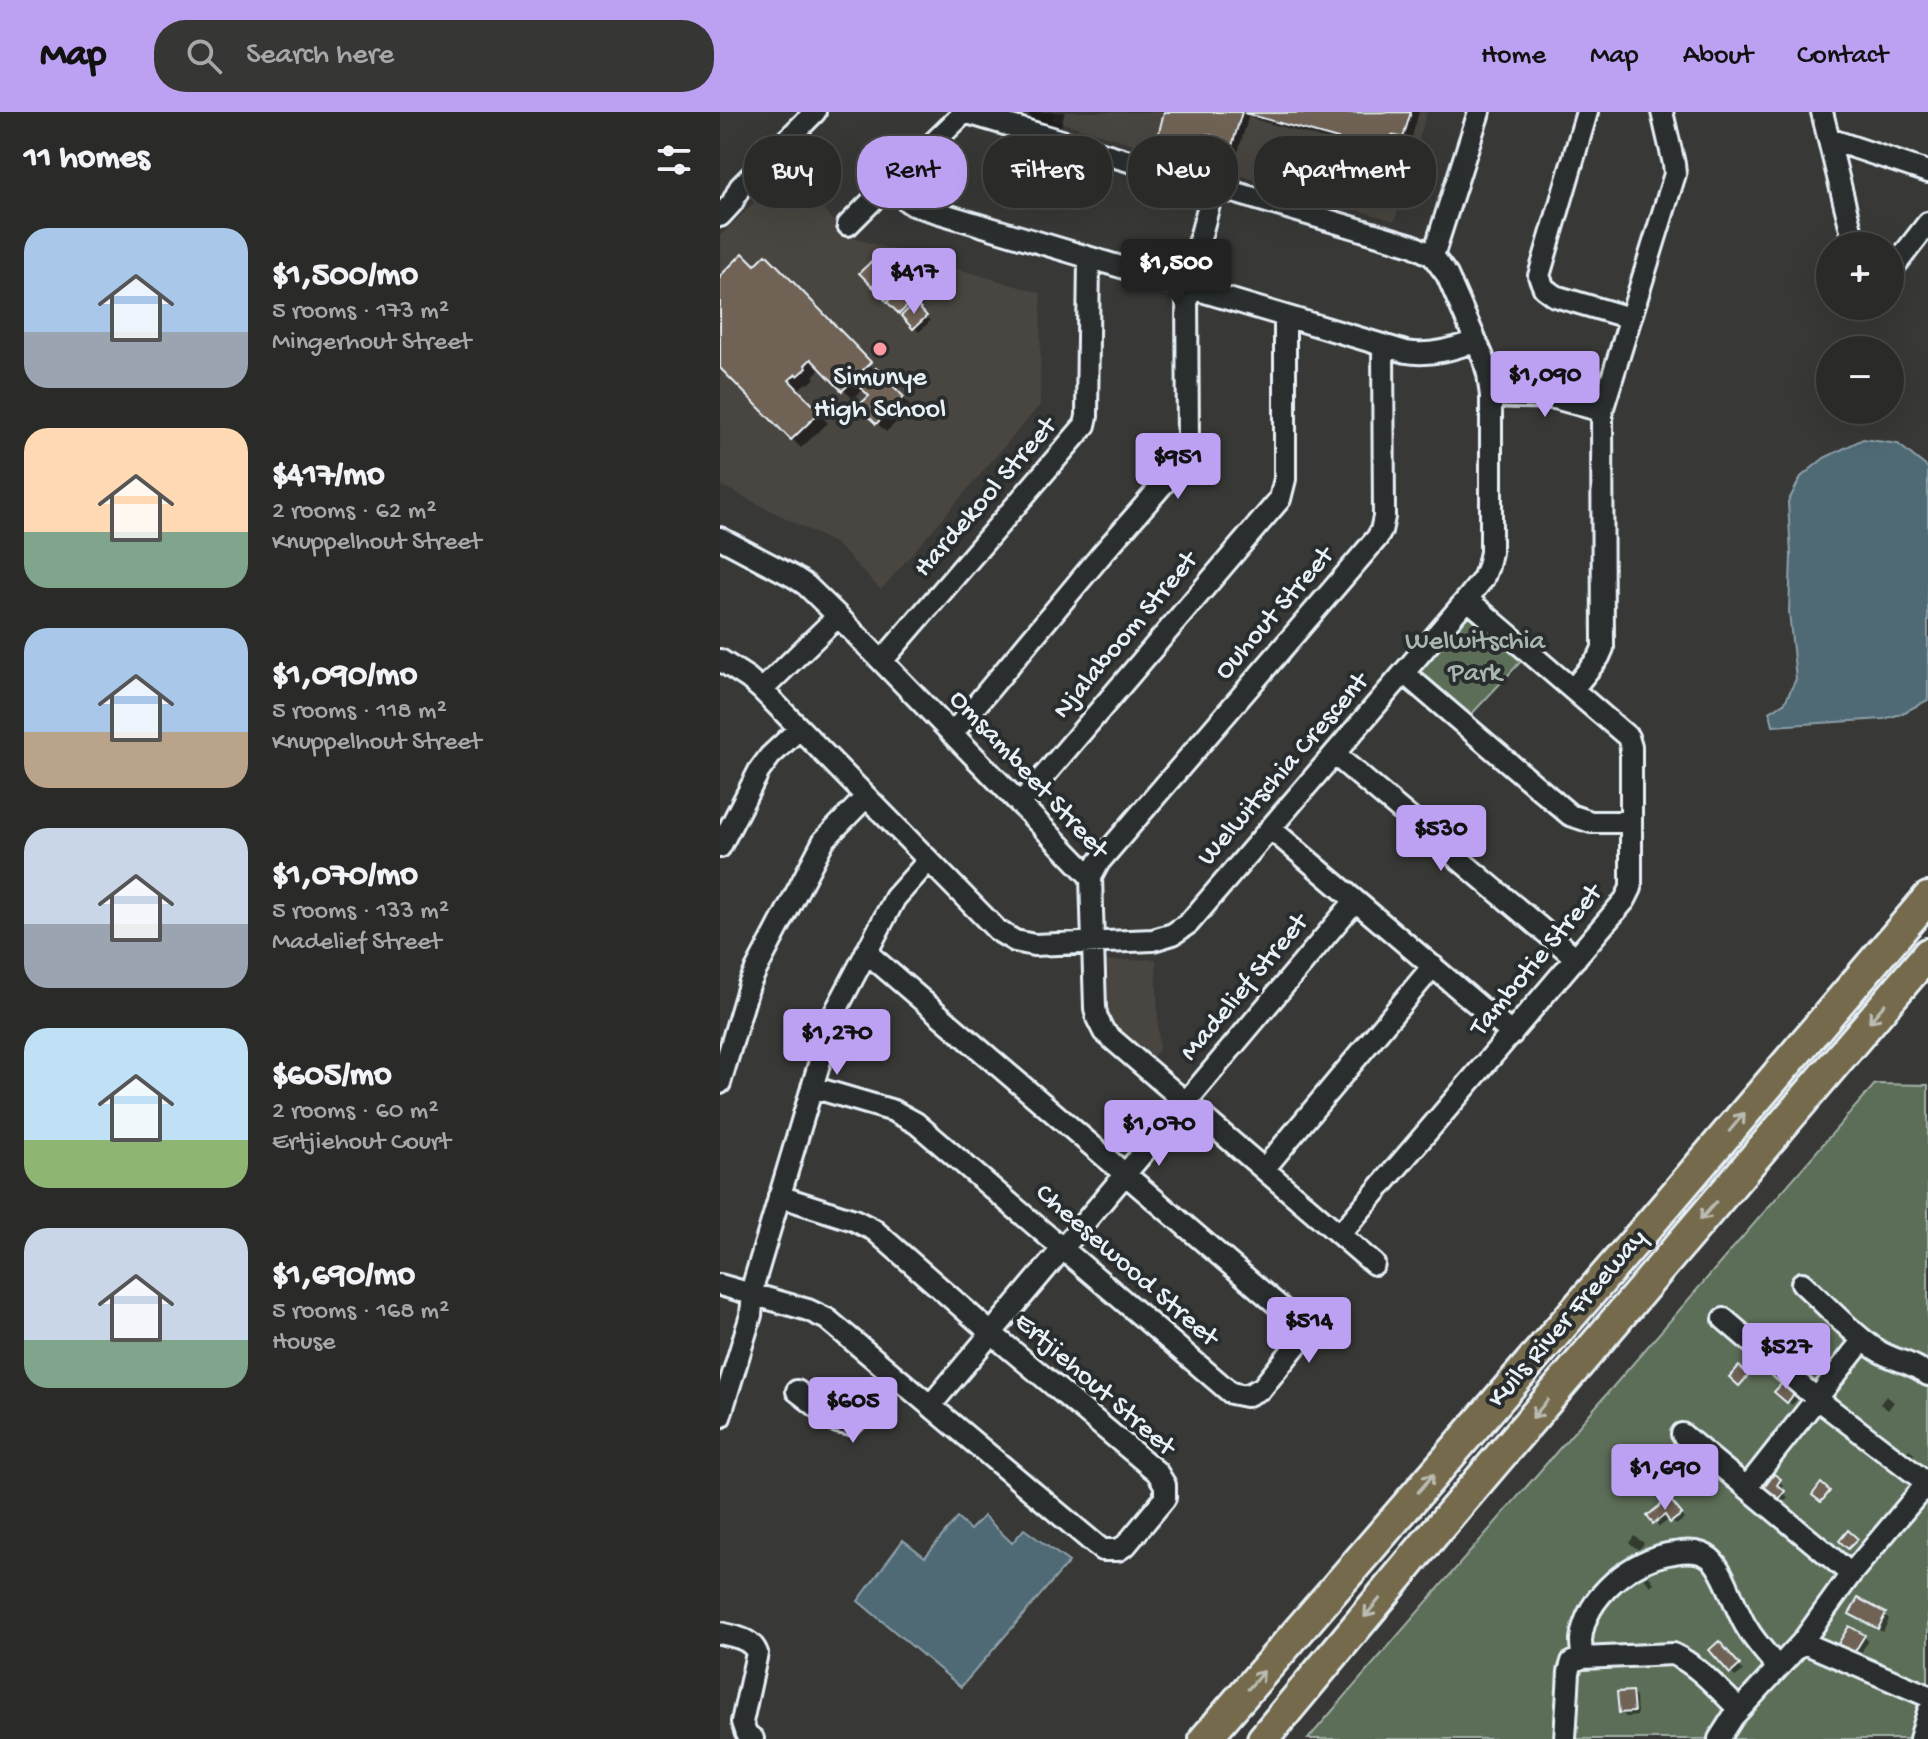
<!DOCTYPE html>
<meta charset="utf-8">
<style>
body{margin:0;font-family:"Gochi Hand",sans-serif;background:#363634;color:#f1f3f6;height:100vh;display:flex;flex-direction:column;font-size:30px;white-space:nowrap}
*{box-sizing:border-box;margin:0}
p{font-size:26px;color:#a5a7a8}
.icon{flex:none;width:44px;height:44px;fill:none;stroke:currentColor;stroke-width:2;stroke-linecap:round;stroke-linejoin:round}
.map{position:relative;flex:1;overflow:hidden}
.details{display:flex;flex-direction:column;background:#2a2a28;width:720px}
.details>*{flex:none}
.guide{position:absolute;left:24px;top:24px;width:760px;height:72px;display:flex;gap:16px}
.controls{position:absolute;left:1096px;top:120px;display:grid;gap:16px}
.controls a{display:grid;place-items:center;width:88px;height:88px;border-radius:50%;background:#2a2a28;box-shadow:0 8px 32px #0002,0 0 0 2px #464645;font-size:40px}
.price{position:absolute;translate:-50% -68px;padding:0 18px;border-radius:8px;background:#bca0f2;color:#111;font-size:26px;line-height:52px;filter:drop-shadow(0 2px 4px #0008)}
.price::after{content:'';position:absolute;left:50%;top:48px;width:24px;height:18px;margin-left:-12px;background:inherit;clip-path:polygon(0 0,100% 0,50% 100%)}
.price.current{background:#222;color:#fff}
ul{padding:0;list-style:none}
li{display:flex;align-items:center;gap:24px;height:200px;padding:0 24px}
li span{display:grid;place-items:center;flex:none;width:224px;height:160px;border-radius:24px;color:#555}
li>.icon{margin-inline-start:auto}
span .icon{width:96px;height:96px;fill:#fffc;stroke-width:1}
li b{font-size:34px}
h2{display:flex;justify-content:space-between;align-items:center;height:96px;padding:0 24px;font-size:34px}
.pill{padding:0 28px;border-radius:32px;background:#2a2a28;box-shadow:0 8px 32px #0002,0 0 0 2px #464645;font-size:28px;line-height:72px}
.pill.current{background:#bca0f2;color:#111}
header{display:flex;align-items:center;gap:48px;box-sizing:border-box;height:112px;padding:0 40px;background:#bca0f2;color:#111}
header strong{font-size:38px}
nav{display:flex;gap:44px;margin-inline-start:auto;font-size:28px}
.search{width:560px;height:72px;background:#363634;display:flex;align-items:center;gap:20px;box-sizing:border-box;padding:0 28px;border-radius:32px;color:#a5a7a8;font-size:30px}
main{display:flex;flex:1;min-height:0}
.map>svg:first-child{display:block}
.built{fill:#494540}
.green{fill:#5b6e58;stroke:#a2b0a8;stroke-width:2}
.water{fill:#506a75;stroke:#8da0a9;stroke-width:2}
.shadow{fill:#0007}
.building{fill:#706457;stroke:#e8f1f8;stroke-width:2}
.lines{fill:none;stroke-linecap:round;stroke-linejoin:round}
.minor-casing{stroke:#e8f1f8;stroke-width:26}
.highway-casing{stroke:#e8f1f8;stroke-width:36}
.minor{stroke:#2a2d2e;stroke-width:20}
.highway{stroke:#756b4b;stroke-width:30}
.oneway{stroke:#babbb3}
.poi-dot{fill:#ff9aa2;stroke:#2a2d2e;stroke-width:3}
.labels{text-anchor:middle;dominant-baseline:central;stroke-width:8;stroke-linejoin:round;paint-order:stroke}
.poi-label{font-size:28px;fill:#e8f1f8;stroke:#2a2d2e}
.street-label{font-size:28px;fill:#e8f1f8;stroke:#2a2d2e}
.park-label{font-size:28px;fill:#a9b6b0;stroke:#2a2d2e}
</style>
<header>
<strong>Map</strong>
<div class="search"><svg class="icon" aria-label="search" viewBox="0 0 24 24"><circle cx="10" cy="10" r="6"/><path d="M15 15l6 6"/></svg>Search here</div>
<nav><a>Home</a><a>Map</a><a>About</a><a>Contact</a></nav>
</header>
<main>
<section class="details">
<h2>11 homes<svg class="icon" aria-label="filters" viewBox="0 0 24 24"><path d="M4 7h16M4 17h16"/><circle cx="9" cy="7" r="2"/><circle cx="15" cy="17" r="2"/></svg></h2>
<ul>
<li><span style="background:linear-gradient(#a9c7e8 65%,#9aa5b1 0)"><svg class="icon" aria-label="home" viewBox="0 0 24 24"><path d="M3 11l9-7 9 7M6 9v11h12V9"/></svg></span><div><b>$1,500/mo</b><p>5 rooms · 173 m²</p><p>Mingerhout Street</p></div></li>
<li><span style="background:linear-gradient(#ffd9b3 65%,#7fa58c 0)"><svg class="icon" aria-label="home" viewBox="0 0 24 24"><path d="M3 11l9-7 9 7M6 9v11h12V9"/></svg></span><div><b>$417/mo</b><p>2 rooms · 62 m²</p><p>Knuppelhout Street</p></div></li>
<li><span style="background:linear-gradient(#a9c7e8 65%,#b9a48a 0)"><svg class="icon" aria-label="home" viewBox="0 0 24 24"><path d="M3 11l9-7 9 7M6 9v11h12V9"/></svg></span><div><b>$1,090/mo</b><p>5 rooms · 118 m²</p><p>Knuppelhout Street</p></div></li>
<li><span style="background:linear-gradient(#c9d6e8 60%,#9aa5b1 0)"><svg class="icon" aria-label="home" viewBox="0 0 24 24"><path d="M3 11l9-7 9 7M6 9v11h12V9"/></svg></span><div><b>$1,070/mo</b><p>5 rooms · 133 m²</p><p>Madelief Street</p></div></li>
<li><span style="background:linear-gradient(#bfe0f5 70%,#8fb573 0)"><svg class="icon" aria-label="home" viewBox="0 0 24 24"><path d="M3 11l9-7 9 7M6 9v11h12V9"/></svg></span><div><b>$605/mo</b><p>2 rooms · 60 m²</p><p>Ertjiehout Court</p></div></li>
<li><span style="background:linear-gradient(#c9d6e8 70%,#7fa58c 0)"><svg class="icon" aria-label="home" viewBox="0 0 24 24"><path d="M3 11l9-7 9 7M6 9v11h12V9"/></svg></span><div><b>$1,690/mo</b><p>5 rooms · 168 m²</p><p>House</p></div></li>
</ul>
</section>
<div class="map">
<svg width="1208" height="1627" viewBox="0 0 1208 1627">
<rect width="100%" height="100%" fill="#383836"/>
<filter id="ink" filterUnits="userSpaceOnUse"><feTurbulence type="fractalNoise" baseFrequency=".0125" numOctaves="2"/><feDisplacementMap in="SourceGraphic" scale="16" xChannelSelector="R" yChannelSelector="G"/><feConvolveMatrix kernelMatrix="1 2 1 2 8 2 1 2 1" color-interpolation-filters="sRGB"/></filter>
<g filter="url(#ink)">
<path class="built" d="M335 0H707L675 109 332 8Z
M65 60 130 125 321 181 320 293 161 478 116 432 0 373V124Z
M436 847 439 938 430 948 389 913 387 849Z"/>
<path class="green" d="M750 502 807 543 746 608 700 562 703 552 744 504Z
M1155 972 1208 973V1627H588Z"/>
<path class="water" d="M1143 327 1178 332 1208 356V588L1181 602 1164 607 1053 614 1050 600 1065 590 1076 567 1069 500 1071 444 1068 390 1081 365 1104 346Z
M264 1404 292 1431 304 1417 349 1450 241 1575 138 1489 183 1428 205 1445 237 1406 250 1418Z"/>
<path class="shadow" d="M310 0H345L341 14 329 11 327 16 319 14 309 4Z
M447 0H699L690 32 679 29 671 48 673 50 670 60H668L660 92 642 86 641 90 635 88 630 83 620 80 613 73 626 33 534 7 529 3 518 40 511 38 505 31 494 28 488 46 446 34 439 27Z
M46 145 192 296 166 320 141 295 152 284 144 276 133 287 102 255 93 264 95 266 89 272 86 271 77 279 108 311 81 336 0 253V166L35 156Z
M154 150 210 209 199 220 142 161Z
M1087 1215 1092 1219 1086 1227 1081 1223Z
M1065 1271 1080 1284 1072 1293 1057 1280Z
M1166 1284 1174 1290 1168 1298 1160 1292Z
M1189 1337 1194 1342 1191 1346 1196 1350 1194 1353 1183 1344Z
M1059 1369 1063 1373 1060 1378 1068 1385 1064 1390 1050 1380Z
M953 1393 964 1407 956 1413 950 1407 939 1415 929 1404Z
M914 1424 924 1431 919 1438 909 1431Z
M928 1463 934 1471 930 1474 924 1466Z
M1139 1489 1165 1503 1169 1507 1163 1520 1136 1506 1132 1502Z
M1144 1524 1148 1529 1139 1544 1121 1532Z
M999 1532 1023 1559 1015 1565 992 1538Z
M911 1581 916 1585 917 1604 906 1605 901 1600Z"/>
<path class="building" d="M444 0H522L512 34 502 31 503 27 487 22 481 41 437 28Z
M691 0 683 26 672 23 665 40 667 41 663 54H661L653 86 636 81 635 84 626 82 627 78 611 74 616 50 620 44 625 29 524 1Z
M23 141 35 153 46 142 151 250 140 261 145 266 156 256 184 285 156 312 138 294 149 284 133 268 122 279 91 247 85 253 87 256 78 264 76 262 69 268 100 300 71 328 0 256V164Z
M154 147 166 160 152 174 139 161Z
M167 162 180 175 165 188 153 175Z
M181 176 193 189 179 202 167 190Z
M195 191 207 204 193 217 181 204Z
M1019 1254 1029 1263 1019 1274 1009 1265Z
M1065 1268 1077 1278 1067 1291 1054 1280Z
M1054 1362 1061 1367 1057 1373 1065 1379 1059 1387 1044 1376Z
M1101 1371 1110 1379 1101 1390 1092 1383Z
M949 1386 962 1402 950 1411 945 1403 933 1412 927 1404Z
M1128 1418 1138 1427 1128 1437 1119 1429Z
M1138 1486 1166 1501 1158 1517 1129 1502Z
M1129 1514 1145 1523 1134 1541 1118 1532Z
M999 1529 1020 1553 1010 1562 989 1538Z
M912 1579 914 1600 899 1601 897 1580Z"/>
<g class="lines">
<defs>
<path id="minor" d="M245 0 183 60C176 74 180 86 193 93L686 240C711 244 733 237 756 229
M867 0 819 164 824 176 835 184 910 206
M1102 0 1135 134
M1109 27 1208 60
M0 104 12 91 20 75 95 0
M128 113 163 78 179 73
M713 144 759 0
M1170 160 1208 111
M771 284 835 286 882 299
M0 426 74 465 86 473 118 504 371 765 375 896 377 906 384 920 654 1152
M0 548 28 566 42 578 278 819 295 829 314 833 433 828 453 822 469 811 747 487 763 467 768 454 771 440V284L768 262 763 245 727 163 713 144 692 133 244 0
M162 549 365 313 367 304 369 146
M684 561 850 703 871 710H911
M853 577 879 545 883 536 882 299 955 62 954 52 942 0
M42 578 118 504
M232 622 382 442 466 346 468 334 467 175 494 74
M614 642 856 846
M300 692 560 387 565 367V204
M550 716 792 922
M0 735 39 659 50 644 79 617
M371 765 379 750 657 426 661 419 664 405 663 233
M0 971 29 873 36 858 104 728 146 685
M92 975 174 999 196 1011 511 1281 526 1284 542 1276 578 1231 579 1220 574 1207 146 840
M544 1057 713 854
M620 1122 905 788 911 776V635L908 625 747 487
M1082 1171C1106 1193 1130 1220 1157 1238 1173 1249 1194 1250 1208 1263
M0 1173 88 1198 107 1207 382 1438H398L406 1433 445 1386V1373L437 1360 271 1221 154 1118 134 1108 59 1084
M1004 1207 1097 1287 1207 1371
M77 1279 117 1310 127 1312 135 1309 172 1263
M210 1294 635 789
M0 1305 31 1203 34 1170 114 902 175 786 208 749
M962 1322 1131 1462
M1027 1375 1143 1228
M0 1521C15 1525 31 1526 37 1541L22 1610 26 1622 33 1627
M1082 1530 1208 1584
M1019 1597C999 1578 979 1554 953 1542L862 1546C862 1540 861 1534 861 1528 865 1484 913 1446 954 1441 965 1439 980 1438 990 1446 1005 1458 1015 1498 1027 1516 1035 1530 1047 1542 1057 1555
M845 1627 849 1560 852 1550 862 1546
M999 1627 1013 1605 1082 1530 1131 1462 1208 1370
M1200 1627 1208 1600"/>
<path id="highway" d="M485 1627 930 1112 1208 786
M543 1627 717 1418 1208 842"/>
</defs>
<use href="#minor" class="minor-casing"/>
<use href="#highway" class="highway-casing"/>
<use href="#minor" class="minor"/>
<use href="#highway" class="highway"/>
</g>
<defs><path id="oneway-shaft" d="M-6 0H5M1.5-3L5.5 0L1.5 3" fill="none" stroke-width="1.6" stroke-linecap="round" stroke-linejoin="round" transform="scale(2)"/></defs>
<g class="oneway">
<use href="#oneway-shaft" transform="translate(1157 901) rotate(131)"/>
<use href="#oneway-shaft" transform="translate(1017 1010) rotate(-50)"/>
<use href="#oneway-shaft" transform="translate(988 1099) rotate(131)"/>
<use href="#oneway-shaft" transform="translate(820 1297) rotate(130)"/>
<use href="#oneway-shaft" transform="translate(706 1371) rotate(-49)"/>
<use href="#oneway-shaft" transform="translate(652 1496) rotate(130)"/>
<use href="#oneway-shaft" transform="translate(536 1568) rotate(-49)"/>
</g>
</g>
<circle class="poi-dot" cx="160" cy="237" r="8"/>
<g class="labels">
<g class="poi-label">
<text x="160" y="266">Simunye<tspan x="160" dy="32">High School</tspan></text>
</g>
<g class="street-label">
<text transform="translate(266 386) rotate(-49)">Hardekool Street</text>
<text transform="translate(555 502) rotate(-49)">Ouhout Street</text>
<text transform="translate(406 524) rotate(-50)">Njalaboom Street</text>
<text transform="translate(564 658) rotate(-49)">Welwitschia Crescent</text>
<text transform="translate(308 663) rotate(47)">Omsambeet Street</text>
<text transform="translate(817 849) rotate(-50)">Tambotie Street</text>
<text transform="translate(525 876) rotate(-50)">Madelief Street</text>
<text transform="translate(406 1154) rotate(41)">Cheesewood Street</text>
<text transform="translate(848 1207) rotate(-49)">Kuils River Freeway</text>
<text transform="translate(374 1273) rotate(41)">Ertjiehout Street</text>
</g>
<g class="park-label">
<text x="755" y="530">Welwitschia<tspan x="755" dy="32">Park</tspan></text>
</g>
</g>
</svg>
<div class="controls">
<a>+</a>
<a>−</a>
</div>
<b class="price current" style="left:456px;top:195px">$1,500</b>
<b class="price" style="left:194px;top:204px">$417</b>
<b class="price" style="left:825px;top:307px">$1,090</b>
<b class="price" style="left:458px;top:389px">$951</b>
<b class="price" style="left:721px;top:761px">$530</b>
<b class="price" style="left:117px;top:965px">$1,270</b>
<b class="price" style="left:439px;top:1056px">$1,070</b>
<b class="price" style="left:589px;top:1253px">$514</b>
<b class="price" style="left:1066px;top:1279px">$527</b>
<b class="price" style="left:133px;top:1333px">$605</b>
<b class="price" style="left:945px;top:1400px">$1,690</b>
<div class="guide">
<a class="pill">Buy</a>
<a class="pill current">Rent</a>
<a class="pill">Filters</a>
<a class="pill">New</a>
<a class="pill">Apartment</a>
</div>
</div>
</main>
